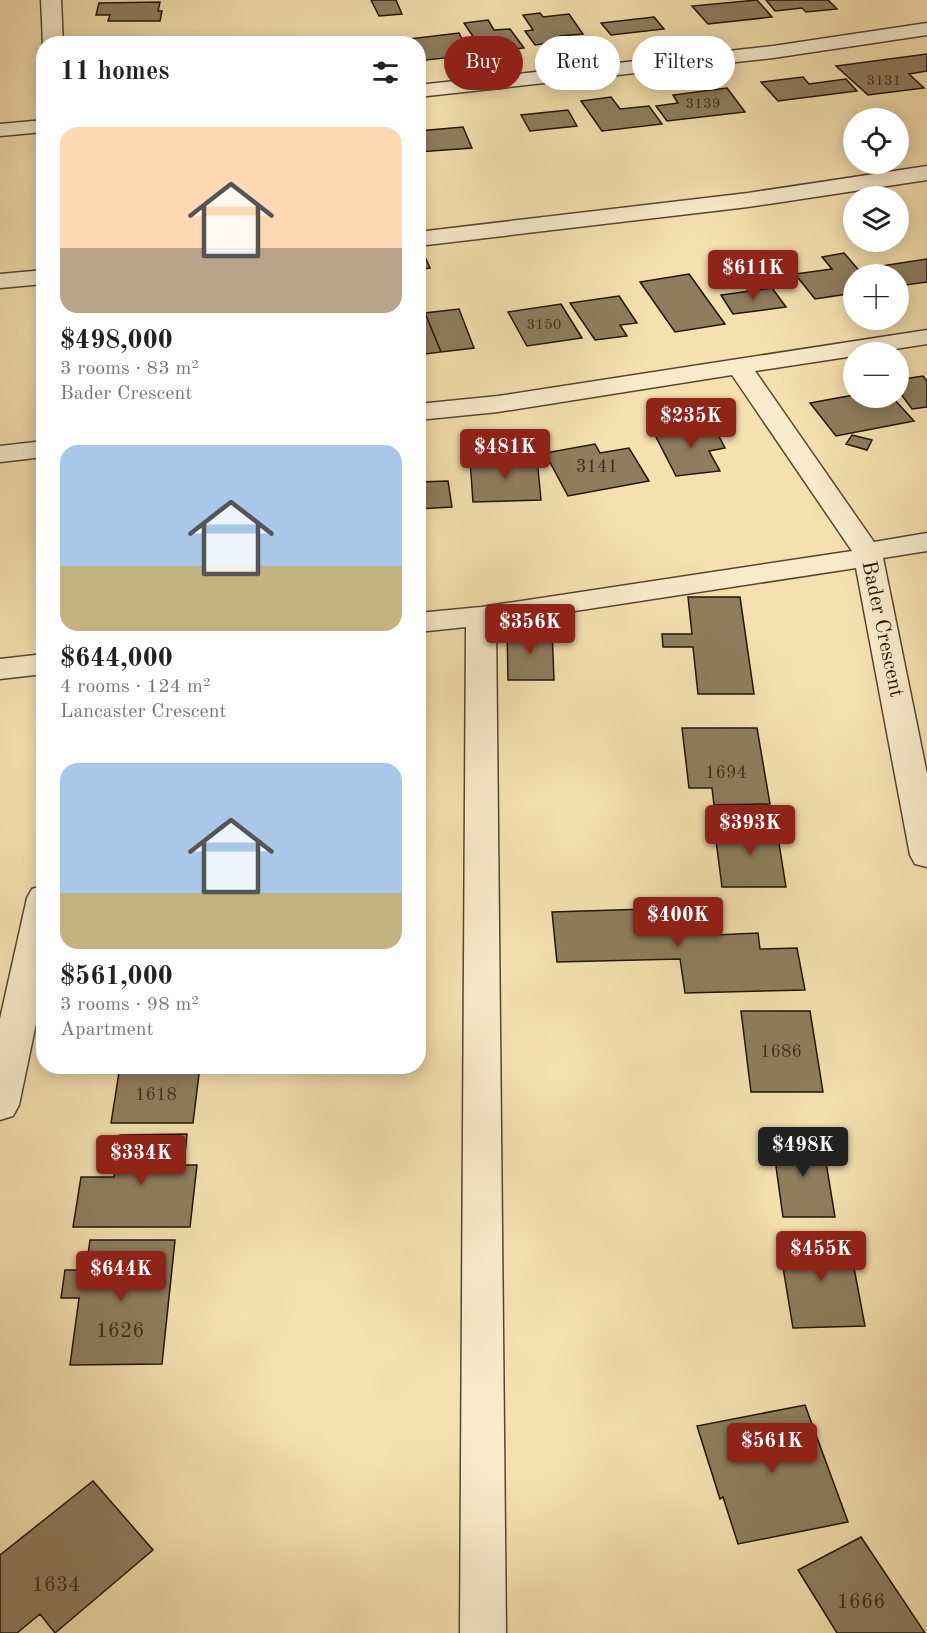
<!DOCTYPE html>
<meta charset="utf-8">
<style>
body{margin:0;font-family:"Old Standard TT",serif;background:#f6f6f6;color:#222;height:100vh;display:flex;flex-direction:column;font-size:22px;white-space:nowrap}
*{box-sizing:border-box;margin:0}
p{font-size:20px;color:#767676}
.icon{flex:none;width:33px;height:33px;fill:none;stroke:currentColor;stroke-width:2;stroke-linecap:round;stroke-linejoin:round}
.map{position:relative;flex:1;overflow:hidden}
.details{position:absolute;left:36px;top:36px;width:390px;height:1038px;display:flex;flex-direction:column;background:#fff;border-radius:24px;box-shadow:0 3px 15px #0003}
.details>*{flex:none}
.guide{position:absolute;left:444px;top:36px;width:393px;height:54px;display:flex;gap:12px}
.controls{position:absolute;left:843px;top:108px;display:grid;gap:12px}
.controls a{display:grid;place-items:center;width:66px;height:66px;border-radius:50%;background:#fff;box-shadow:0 3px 15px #0003;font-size:30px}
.price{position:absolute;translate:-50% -51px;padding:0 14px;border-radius:6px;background:#8f2418;color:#fff;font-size:20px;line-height:39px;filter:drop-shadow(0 2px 3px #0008)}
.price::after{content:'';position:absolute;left:50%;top:36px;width:18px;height:14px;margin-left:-9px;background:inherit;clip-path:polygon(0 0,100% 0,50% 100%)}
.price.active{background:#222;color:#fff}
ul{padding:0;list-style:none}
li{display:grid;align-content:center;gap:12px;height:318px;padding:0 24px}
li span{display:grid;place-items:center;height:186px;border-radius:18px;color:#555}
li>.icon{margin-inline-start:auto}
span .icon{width:108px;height:108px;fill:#fffc;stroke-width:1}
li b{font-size:26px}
h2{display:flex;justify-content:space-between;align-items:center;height:72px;padding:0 24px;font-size:26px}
.pill{padding:0 21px;border-radius:27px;background:#fff;box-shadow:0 3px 15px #0003;font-size:21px;line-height:54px}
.pill.active{background:#8f2418;color:#fff}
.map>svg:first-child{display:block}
.building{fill:#8f7e5e;stroke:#211306;stroke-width:1.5}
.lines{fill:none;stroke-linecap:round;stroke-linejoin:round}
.minor-casing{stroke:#564630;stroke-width:3}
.minor{fill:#f8ebcc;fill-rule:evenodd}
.labels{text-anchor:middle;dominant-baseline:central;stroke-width:4.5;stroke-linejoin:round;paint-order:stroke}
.far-number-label{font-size:15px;fill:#3c2e1c}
.number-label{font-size:18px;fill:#3c2e1c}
.street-label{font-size:21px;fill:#211306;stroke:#f8ebcc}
.near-number-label{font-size:21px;fill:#3c2e1c}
</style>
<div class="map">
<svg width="927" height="1633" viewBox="0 0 927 1633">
<rect width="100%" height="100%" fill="#f5e0b0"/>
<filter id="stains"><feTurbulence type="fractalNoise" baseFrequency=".00333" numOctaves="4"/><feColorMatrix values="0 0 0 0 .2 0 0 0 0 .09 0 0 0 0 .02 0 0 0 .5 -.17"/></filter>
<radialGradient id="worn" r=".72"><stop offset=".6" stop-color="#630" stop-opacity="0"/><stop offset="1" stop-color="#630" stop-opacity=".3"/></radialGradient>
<path class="building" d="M371 0H396L402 14 379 16Z
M757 0 772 17 708 24 692 6Z
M766 0H828L837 9 806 12 802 8 775 11Z
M160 2 158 11H162L160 21H108L110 15H96L99 3Z
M540 13 543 17 569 14 583 34 560 36 564 41 535 45 525 31 533 30 523 15Z
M654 17 664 29 611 35 601 23Z
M488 20 494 30 510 29 524 48 484 53 464 23Z
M459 33 471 55 418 61V44H402L400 40Z
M927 54V71L909 74 924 88 868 95 836 66Z
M803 77 809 84 846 79 857 91 778 101 761 82Z
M727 88 745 112 667 121 656 106 678 103 673 95Z
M611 97 620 109 649 106 662 124 602 131 581 101Z
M568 110 577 126 530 131 521 115Z
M463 127 472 148 418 152V131Z
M418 250H422L430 268 418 270Z
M844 253 862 274H854V293L815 299 795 274 832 269 822 257Z
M777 254 792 275 753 281 738 259Z
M927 259V282L898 286V274H881L875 267Z
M689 274 725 324 675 332 640 282Z
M772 288 786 307 733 314 721 295Z
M619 296 637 323 620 325 627 336 595 340 570 303Z
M561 304 582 338 527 346 508 312Z
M459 309 474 348 441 352 425 313Z
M425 313 441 352 418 355V314Z
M923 376 927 381V407L912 409 898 390V380Z
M854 395V398H893L914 421 836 436 810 403Z
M713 425 725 448 709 451 720 471 676 476 654 433Z
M852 435 872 440 867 450 846 444Z
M595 444 600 453 629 448 649 481 568 496 545 453Z
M537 458 541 500 473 502 470 460Z
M448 481 452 507 418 509V482Z
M688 597H740L754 694H698L693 647H663L662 634H692Z
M507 630H552L554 680H508Z
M682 728H757L770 804 714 805 712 788H689Z
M714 825H776L786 887H722Z
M711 907 715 935 758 933 760 949 797 948 805 990 685 993 680 959 557 962 552 912Z
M741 1011H810L823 1092H751Z
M120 1066H200L193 1123H111Z
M187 1134 184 1165H197L190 1227H73L81 1177H114L120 1135Z
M772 1138H822L835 1217H783Z
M848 1236 865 1326 793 1328 778 1237Z
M90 1240H175L162 1364 70 1365 79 1298H61L65 1270H86Z
M805 1405 848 1522 738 1544 723 1497 720 1499 697 1426Z
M93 1481 153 1550 55 1633 40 1614 17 1633H0V1555Z
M861 1537 925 1633H837L798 1570Z"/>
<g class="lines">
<defs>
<path id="minor" d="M41 0H61L63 44H43Z
M927 23V35L773 58 418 97V85L773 46Z
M44 120V132L0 136V124Z
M927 166V180L748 207 418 246V232L748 193Z
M44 270V284L0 288V274Z
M927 330V344L876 352H854V356L755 371 874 542 927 533V551L883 558 927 774V867L915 864 910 855 856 568 496 623 506 1633H460L466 627 418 632V613L481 607 852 551 732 375 498 412 418 420V404L498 396Z
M44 441V457L0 462V446Z
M44 654V674L0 679V659Z
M44 885V985L19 1105 13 1116 0 1120V1019L27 898 32 889Z"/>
</defs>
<use href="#minor" class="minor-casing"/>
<use href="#minor" class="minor"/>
</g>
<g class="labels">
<g class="far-number-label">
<text x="884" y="81">3131</text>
<text x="703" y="104">3139</text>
<text x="544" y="325">3150</text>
</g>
<g class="number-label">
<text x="597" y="467">3141</text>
<text x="726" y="773">1694</text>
<text x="781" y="1052">1686</text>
<text x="156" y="1095">1618</text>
</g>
<g class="street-label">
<text transform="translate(882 629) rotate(78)">Bader Crescent</text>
</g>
<g class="near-number-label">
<text x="120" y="1331">1626</text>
<text x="56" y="1585">1634</text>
<text x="861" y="1602">1666</text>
</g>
</g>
<rect width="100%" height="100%" filter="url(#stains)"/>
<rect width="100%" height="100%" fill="url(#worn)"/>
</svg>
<div class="controls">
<a><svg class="icon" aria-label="locate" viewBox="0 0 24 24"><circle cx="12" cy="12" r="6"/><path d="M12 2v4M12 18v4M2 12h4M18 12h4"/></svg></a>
<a><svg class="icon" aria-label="layers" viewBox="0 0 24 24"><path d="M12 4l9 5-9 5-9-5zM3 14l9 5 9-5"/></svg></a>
<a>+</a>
<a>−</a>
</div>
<b class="price" style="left:753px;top:301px">$611K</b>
<b class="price" style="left:691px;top:449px">$235K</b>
<b class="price" style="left:505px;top:480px">$481K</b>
<b class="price" style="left:530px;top:655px">$356K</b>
<b class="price" style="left:750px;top:856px">$393K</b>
<b class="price" style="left:678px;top:948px">$400K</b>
<b class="price active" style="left:803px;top:1178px">$498K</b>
<b class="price" style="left:141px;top:1186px">$334K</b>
<b class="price" style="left:821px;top:1282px">$455K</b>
<b class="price" style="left:121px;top:1302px">$644K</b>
<b class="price" style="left:772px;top:1474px">$561K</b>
<div class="guide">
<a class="pill active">Buy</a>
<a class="pill">Rent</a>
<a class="pill">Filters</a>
</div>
<section class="details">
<h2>11 homes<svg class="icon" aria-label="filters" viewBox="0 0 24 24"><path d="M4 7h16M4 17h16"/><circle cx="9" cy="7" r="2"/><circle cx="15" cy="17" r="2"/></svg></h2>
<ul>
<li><span style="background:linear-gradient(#ffd9b3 65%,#b9a48a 0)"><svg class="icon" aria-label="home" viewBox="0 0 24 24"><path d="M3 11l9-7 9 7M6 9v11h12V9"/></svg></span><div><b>$498,000</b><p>3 rooms · 83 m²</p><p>Bader Crescent</p></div></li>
<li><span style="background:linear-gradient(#a9c7e8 65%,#c2b280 0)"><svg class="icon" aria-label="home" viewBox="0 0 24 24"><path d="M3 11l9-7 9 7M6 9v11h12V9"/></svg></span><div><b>$644,000</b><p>4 rooms · 124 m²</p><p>Lancaster Crescent</p></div></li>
<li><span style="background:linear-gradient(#a9c7e8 70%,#c2b280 0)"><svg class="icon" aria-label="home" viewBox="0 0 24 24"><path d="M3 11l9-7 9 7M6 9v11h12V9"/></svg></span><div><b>$561,000</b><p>3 rooms · 98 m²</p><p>Apartment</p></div></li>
</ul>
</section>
</div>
